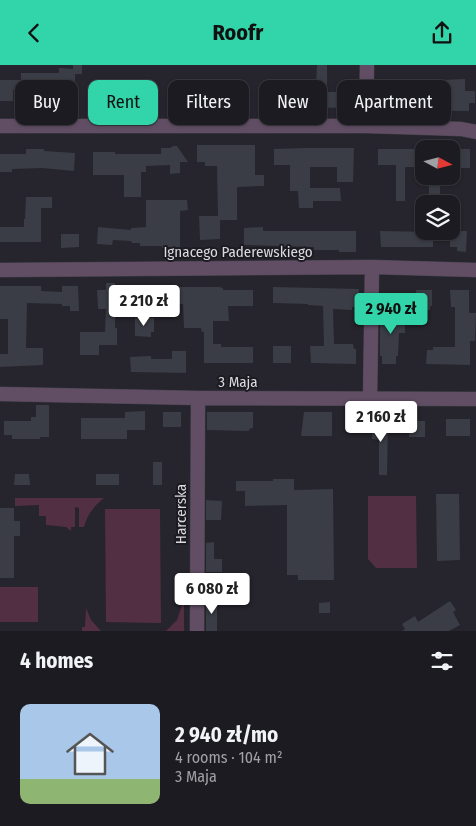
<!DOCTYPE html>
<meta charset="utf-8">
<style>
body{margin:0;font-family:"Fira Sans Condensed",sans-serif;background:#29282e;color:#f1f3f6;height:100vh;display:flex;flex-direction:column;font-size:19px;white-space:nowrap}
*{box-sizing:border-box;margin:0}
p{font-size:16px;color:#a0a1a5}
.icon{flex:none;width:28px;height:28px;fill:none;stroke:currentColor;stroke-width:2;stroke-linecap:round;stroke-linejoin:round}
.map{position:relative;height:566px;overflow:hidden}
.drawer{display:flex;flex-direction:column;background:#1c1b21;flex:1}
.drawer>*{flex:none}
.banner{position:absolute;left:15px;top:15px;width:446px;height:45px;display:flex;gap:10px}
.needle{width:32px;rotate:97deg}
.fabs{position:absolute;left:415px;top:75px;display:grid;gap:10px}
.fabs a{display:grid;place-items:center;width:45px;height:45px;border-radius:10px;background:#1c1b21;box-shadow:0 1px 4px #0004,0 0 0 1px #3a393f;font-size:25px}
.price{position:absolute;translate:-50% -42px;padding:0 11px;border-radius:5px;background:#fff;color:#222;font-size:16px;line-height:32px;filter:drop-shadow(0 1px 2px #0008)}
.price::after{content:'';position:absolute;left:50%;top:30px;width:15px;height:11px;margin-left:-8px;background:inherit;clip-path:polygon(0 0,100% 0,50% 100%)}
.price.selected{background:#32d4a9;color:#111}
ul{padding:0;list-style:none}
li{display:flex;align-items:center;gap:15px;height:125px;padding:0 20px}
li span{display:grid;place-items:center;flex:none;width:140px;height:100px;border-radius:10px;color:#555}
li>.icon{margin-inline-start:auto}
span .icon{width:60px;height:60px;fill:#fffc;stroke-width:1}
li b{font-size:21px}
h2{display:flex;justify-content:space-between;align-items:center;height:60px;padding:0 20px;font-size:21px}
.chip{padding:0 18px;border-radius:10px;background:#1c1b21;box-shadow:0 1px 4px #0004,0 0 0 1px #3a393f;font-size:18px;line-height:45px}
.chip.selected{background:#32d4a9;color:#111}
header{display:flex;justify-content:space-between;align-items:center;height:65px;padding:0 20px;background:#32d4a9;color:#111;font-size:22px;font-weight:700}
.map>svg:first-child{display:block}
.green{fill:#532f43}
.building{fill:#3a3d45}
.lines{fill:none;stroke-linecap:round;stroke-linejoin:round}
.minor-casing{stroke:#434149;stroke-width:15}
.minor{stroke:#614e65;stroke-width:14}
.labels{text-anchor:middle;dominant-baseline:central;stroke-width:4;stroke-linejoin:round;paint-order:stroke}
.street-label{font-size:15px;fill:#dbdadf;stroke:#1c1b22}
</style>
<header><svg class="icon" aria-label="back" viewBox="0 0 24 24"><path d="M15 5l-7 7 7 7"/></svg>Roofr<svg class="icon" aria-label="share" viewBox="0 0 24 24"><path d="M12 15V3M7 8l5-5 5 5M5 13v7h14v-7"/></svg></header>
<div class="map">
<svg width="476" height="566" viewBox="0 0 476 566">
<rect width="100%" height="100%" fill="#26242c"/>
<path class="green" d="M368 431H416L417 503H376L368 494Z
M15 433H104C94 441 87 450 84 462H79V443L75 442V462H71V466L66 462 46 460V451H39V440L15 441Z
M105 444H160L161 558 106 557Z
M0 522H38V557H0Z
M184 534V566H166L177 555Z
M86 543 91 555 101 566H82V562H85Z"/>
<path class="building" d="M73 0H82V9H75V42L57 41V29H36V25H13V36H0V15H21V8H59V3L73 4Z
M317 0H327V27H338V30H344V43L261 41V25L304 27V20H316Z
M97 14H117V33L100 34V24L97 25Z
M465 14V26H475V38H469V46L375 45 376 28 402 29V22L425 23V22H441V15Z
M174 22H196V40H178V33H174Z
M217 24H236V41L217 40Z
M197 80H255V110H264V121L237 122V155H220V174L200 175 199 151H218L217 101H205V97H197Z
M173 81H177L188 97H180V108L170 109V100L146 101V107H141V132H124V110H93V87H115V89H161V83H170Z
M306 83H354L353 117H337V102H310V123H340L341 136H313V143H299L298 126H290V100H274V84Z
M26 84H44V86L75 88 74 106 42 103 12 104V107H0V89H26Z
M378 84H424V102H405V136H396V100H378Z
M451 84H470V103H451Z
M429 117H440V134H429Z
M26 132H52V143H41V177H0V162H24V154H25Z
M146 135H187L188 145 180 146V184H170V182L162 183V181H140V178H132L131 176 113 175 112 180 97 179 98 162 131 165V163L146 162Z
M263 162V166H356V187H339V185H314V182L244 180V163Z
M380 166 433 167V182H381Z
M450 166H467L466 187 457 186V182H450Z
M61 169H79V182L61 183Z
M106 218H115V224H116L115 263H117V280H99V290H80V267H105L106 244H98L97 225H106Z
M0 221H41V226L62 227V221H78L79 246H70V241H62V239L27 238 26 283H43V300L0 302V289H8V254H0Z
M167 222H219L223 223V225H253V241H228L229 256H213V279H221V282H253V298H204V267H202L201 263H184L183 239 166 238Z
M273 222 359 224 358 242H352V245L333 244 334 279H353L354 284H356V299L311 298 310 281H324L323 241 308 240V239L273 238Z
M416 225H432V241H430V245H416Z
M450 225H469V248H476L475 276H470V300L426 299 427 285H433V282H455V242H451Z
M396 244H405V268H399L398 291H396V299H382V291H380V248H396Z
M135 253H154V267H151V272L135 271Z
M273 281H291V298H273Z
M172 286H186V308L131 307 130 292 151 291V294H172Z
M36 340H49V372H40V374H12V370H4V356H31V352H36Z
M145 346V365H127V374H81V353H125V347Z
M163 347H181V362H163Z
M207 347H253V363L249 364V366L207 365Z
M304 347H332V371H301Z
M372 354 388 355 387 410H379V375L372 374Z
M446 354H470V371H446Z
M409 356H425V372H409Z
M153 397H162V420H153Z
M15 409H29L30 420H14Z
M96 409H119V420H96Z
M273 414H294V425L333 424 334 515H298V510H287V440L245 441V426H236V416H273Z
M436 429H459L460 495 437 496Z
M206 435 222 436 221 455H206Z
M0 443H14V456H20V471H14V513H0Z
M214 477V494H222V507H206V478Z
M206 534H217V566H206Z
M450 536 456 545 453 547 460 560 449 566H402L405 564 402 559 415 551 418 557Z
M330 537V548H319V538Z"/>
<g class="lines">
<defs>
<path id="minor" d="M0 61H366L461 64 476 67
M366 61 367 0
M0 205 372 202 476 205
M0 329 198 333 476 334
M370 334 372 202
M197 566 198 333"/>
</defs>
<use href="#minor" class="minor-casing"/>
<use href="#minor" class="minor"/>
</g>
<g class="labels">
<g class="street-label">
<text x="238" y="187">Ignacego Paderewskiego</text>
<text x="238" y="317">3 Maja</text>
<text transform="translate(181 449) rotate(-90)">Harcerska</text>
</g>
</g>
</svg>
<div class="fabs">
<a><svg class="needle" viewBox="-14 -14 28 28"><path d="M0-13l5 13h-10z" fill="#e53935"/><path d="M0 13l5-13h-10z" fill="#a0a1a5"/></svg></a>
<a><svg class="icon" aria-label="layers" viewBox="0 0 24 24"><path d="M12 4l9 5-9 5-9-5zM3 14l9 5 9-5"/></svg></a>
</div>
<b class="price" style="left:144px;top:262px">2 210 zł</b>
<b class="price selected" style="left:391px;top:270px">2 940 zł</b>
<b class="price" style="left:381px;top:378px">2 160 zł</b>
<b class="price" style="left:212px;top:550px">6 080 zł</b>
<div class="banner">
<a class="chip">Buy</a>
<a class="chip selected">Rent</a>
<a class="chip">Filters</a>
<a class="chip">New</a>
<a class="chip">Apartment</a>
</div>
</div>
<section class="drawer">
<h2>4 homes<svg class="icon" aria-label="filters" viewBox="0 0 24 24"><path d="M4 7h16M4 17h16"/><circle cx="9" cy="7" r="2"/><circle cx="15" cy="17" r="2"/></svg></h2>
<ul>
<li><span style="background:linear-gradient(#a9c7e8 75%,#8fb573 0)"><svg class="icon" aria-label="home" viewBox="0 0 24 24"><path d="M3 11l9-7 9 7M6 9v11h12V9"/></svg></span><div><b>2 940 zł/mo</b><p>4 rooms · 104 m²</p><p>3 Maja</p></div></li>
</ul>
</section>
